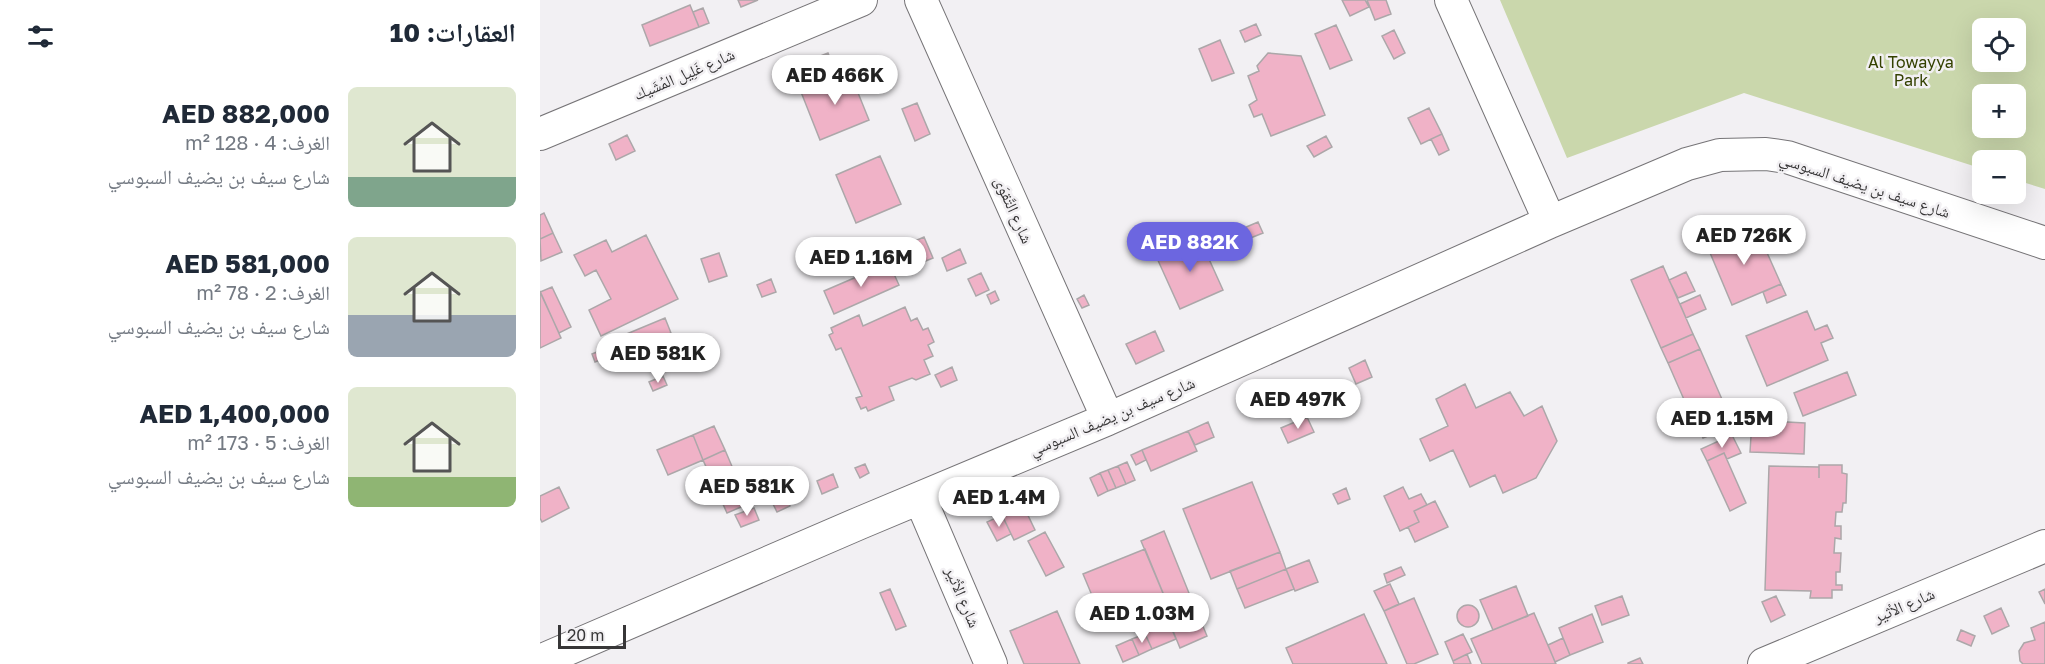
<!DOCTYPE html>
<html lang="ar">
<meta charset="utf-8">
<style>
body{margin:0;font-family:"Golos Text","Noto Naskh Arabic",sans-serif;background:#f2f2f3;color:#1f2937;direction:rtl;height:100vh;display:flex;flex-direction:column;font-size:22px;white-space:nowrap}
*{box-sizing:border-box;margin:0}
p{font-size:20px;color:#747a83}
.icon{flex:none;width:33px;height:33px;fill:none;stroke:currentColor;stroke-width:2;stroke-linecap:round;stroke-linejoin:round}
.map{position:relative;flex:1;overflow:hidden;direction:ltr}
.details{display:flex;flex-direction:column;background:#fff;width:540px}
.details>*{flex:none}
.controls{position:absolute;left:1432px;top:18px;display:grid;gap:12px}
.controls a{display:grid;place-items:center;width:54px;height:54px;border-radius:9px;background:#fff;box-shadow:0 6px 24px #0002;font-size:30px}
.scale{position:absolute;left:18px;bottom:15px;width:68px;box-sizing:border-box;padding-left:6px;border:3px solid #373637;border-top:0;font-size:16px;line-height:21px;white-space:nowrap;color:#373637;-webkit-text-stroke:4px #f2f0f3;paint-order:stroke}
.price{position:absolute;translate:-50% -51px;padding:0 14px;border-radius:21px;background:#fff;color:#222;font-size:20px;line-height:39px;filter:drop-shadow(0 2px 3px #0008)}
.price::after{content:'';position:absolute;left:50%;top:36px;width:18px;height:14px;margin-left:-9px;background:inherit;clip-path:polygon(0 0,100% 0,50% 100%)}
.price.current{background:#6c66e0;color:#fff}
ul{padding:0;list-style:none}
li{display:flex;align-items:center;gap:18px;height:150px;padding:0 24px}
li span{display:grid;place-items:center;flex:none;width:168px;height:120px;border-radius:9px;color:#555}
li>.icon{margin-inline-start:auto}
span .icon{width:72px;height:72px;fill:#fffc;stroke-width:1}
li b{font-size:26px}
h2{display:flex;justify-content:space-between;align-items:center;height:72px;padding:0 24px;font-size:26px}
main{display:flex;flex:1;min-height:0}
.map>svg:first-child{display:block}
.green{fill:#cad7ac;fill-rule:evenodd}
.building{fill:#f0b2c7;stroke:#aca7a9;stroke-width:1.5}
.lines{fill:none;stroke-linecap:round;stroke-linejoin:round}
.minor-casing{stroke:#767477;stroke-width:34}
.minor{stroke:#fff;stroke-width:32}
.labels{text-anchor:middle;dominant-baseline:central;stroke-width:5;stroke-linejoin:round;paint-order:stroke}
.park-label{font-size:16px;fill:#344101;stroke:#f2f0f3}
.street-label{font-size:16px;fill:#373637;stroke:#f2f0f3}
</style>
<main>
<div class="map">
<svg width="1505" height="664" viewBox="0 0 1505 664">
<rect width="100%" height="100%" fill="#f2f0f3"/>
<path class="green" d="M960 0H1505V189L1476 180V160H1443V169L1204 93 1027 158ZM1443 28H1476V62H1443ZM1443 94H1476V128H1443Z"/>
<path class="building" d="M198 0H218L201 7Z
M802 0H825L829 7 810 16Z
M827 0H846L851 14 835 20Z
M150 5 159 27 110 46 102 25Z
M163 8 169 23 159 27 153 12Z
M716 24 721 35 705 42 700 31Z
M796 25 812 60 790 69 775 34Z
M854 30 865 53 854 59 842 36Z
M680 40 694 73 672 81 659 49Z
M288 53 298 78 271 89 260 64Z
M728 53 761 56 785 115 731 136 722 114 714 117 709 105 717 100 708 76 719 71 717 66Z
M260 64 265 75 254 79 250 68Z
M310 73 329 120 280 140 261 92Z
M377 103 390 134 375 141 362 109Z
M889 108 902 134 881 144 868 118Z
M902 134 909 150 899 155 891 139Z
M87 135 95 151 76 160 69 144Z
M786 136 792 147 774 157 767 146Z
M340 156 361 204 316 223 296 175Z
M4 213 13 233 0 239V215Z
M718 222 723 233 708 239 704 228Z
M1216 228 1241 284 1192 305 1168 248Z
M13 233 22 252 1 261 0 239Z
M106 235 138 299 61 336 49 310 71 299 56 270 45 276 34 255 66 240 72 252Z
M384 237 393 258 354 274 345 254Z
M659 237 683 290 640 309 616 256Z
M420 249 426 263 407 271 402 258Z
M179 253 187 276 169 282 161 259Z
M349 263 359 285 294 314 284 291Z
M1123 266 1153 334 1121 348 1091 280Z
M1146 272 1155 291 1138 298 1129 280Z
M441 273 449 290 436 296 428 279Z
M231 279 236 292 222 297 217 285Z
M1241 284 1246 295 1227 303 1223 292Z
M12 287 31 327 19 333 0 292Z
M0 291 21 338 0 348Z
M455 291 459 300 451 304 447 295Z
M544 295 549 305 542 308 537 299Z
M1160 295 1166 309 1146 318 1140 304Z
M365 307 371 321 377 318 383 330 388 328 394 342 388 345 393 356 384 360 390 374 376 380 372 378 349 387 354 400 328 411 326 407 321 409 316 398 322 396 301 348 296 350 289 335 293 333 291 328 319 315 323 326Z
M1267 311 1275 330 1287 325 1293 338 1281 343 1288 360 1227 386 1206 336Z
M125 318 131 333 83 353 77 338Z
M615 331 624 351 596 364 586 344Z
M1153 334 1160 349 1128 363 1121 348Z
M79 343 82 351 55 362 52 354Z
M1160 349 1188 413 1156 427 1128 363Z
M102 357 106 364 92 371 88 364Z
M825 360 832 377 816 384 809 368Z
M412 367 417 380 401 387 395 375Z
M1307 372 1316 395 1263 416 1254 393Z
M123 376 127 385 113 391 109 382Z
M925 384 936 408 970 392 984 416 1002 406 1017 441 996 478 963 493 955 475 930 487 913 450 890 461 880 439 908 426 896 399Z
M767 417 774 432 748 443 741 428Z
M1177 418 1182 430 1163 438 1158 426Z
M1212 420 1265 423 1264 454 1210 452Z
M668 422 674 437 655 445 648 431Z
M174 426 185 450 163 460 153 435Z
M648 431 657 451 611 471 602 450Z
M153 435 163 460 128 475 117 450Z
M1192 435 1201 453 1187 459 1184 453 1167 461 1161 449Z
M185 450 208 504 187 513 163 460Z
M602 450 606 460 596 465 591 455Z
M1184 453 1206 503 1190 511 1167 461Z
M587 462 595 480 586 484 578 466Z
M325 464 329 473 320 478 315 468Z
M1279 465H1302V473L1307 474 1306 503H1303L1302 512H1296L1295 526H1301V539L1295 538 1294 553H1301L1300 572H1296V585H1302V590H1292V598H1270L1271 591 1225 590 1229 466 1279 467V478Z
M578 466 586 484 576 488 568 470Z
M568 470 576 488 568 491 560 473Z
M560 473 568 491 558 496 550 478Z
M293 474 298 487 282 494 277 481Z
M712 482 740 552 671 579 643 509Z
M19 487 29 508 2 522 0 518V496Z
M863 487 869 499 881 494 887 505 874 511 879 522 860 531 844 496Z
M806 488 810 499 798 504 793 494Z
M244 493 250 506 237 512 231 500Z
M895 501 908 527 875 542 868 527 879 522 874 511Z
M483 505 495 530 474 540 462 515Z
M214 508 219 520 201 527 195 515Z
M462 515 471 534 457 541 447 522Z
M624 531 655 608 633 617 601 541Z
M505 532 524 567 506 576 488 541Z
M605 549 628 605 567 631 543 574Z
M740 552 746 569 697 589 690 571Z
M769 560 778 582 755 591 746 569Z
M861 567 865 575 847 583 844 574Z
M746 569 754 589 705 608 697 589Z
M850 584 859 604 844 611 834 591Z
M976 586 988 616 953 630 940 600Z
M350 589 366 626 356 630 340 593Z
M1505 589V604L1499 592Z
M1082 596 1089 615 1062 625 1055 606Z
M1236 596 1245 615 1231 622 1222 602Z
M874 598 898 654 874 664H867L844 611Z
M917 616a11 11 0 1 1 22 0a11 11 0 1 1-22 0Z
M1461 608 1469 626 1452 634 1444 616Z
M517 611 540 664H484L470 631Z
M994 613 1016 664H942L931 639Z
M824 614 847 664H753L746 648Z
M1052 614 1063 642 1030 655 1019 628Z
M627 618 636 639 612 649 603 629Z
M660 619 667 636 640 648 633 631Z
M1505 622V664H1483L1480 661 1479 651 1484 643 1495 640 1491 628Z
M1421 630 1435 636 1431 646 1417 640Z
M605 634 612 649 599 655 592 639Z
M923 634 932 652 913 661 905 642Z
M1023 638 1030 655 1015 662 1008 645Z
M592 639 599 655 583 662 576 646Z
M927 654 931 664H914L913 661Z
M1100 658 1103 664H1088V663Z"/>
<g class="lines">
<defs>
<path id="minor" d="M381 0 568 419
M911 0 1010 222
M0 134 321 0
M380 498 451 664
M0 661 320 523 568 419 1010 222 1147 164 1180 155 1226 154 1247 157 1505 243
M1224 664 1505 546"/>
</defs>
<use href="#minor" class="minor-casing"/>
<use href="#minor" class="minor"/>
</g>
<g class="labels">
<g class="park-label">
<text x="1371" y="62">Al Towayya<tspan x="1371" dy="18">Park</tspan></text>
</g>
<g class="street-label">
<text transform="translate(144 74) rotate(-23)">شارع غَلِيل المُشَيك</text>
<text transform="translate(1325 185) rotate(18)">شارع سيف بن يضيف السبوسي</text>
<text transform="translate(474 210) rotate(66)">شارع التَّقوَى</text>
<text transform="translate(572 416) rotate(-23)">شارع سيف بن يضيف السبوسي</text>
<text transform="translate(423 597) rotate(67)">شارع الأثير</text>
<text transform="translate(1364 605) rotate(-23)">شارع الأثير</text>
</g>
</g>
</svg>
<div class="controls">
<a><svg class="icon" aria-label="locate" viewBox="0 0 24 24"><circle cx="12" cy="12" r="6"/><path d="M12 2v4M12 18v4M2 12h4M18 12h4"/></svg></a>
<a>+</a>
<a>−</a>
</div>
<div class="scale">20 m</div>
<b class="price" style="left:295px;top:106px">AED 466K</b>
<b class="price" style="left:1204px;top:266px">AED 726K</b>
<b class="price current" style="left:650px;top:273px">AED 882K</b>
<b class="price" style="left:321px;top:288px">AED 1.16M</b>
<b class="price" style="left:118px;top:384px">AED 581K</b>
<b class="price" style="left:758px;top:430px">AED 497K</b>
<b class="price" style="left:1182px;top:449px">AED 1.15M</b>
<b class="price" style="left:207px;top:517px">AED 581K</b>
<b class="price" style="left:459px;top:528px">AED 1.4M</b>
<b class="price" style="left:602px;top:644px">AED 1.03M</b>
</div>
<section class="details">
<h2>العقارات: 10<svg class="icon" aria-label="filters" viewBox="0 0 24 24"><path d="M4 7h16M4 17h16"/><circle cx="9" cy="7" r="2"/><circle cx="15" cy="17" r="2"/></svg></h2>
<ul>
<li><span style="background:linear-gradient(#dfe7d0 75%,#7fa58c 0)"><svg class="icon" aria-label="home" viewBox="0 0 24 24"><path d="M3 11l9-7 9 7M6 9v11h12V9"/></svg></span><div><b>AED 882,000</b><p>الغرف: 4 · 128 m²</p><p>شارع سيف بن يضيف السبوسي</p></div></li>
<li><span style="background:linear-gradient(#dfe7d0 65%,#9aa5b1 0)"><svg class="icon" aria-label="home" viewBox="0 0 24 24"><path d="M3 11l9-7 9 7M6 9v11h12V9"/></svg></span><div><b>AED 581,000</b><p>الغرف: 2 · 78 m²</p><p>شارع سيف بن يضيف السبوسي</p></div></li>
<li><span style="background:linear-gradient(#dfe7d0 75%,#8fb573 0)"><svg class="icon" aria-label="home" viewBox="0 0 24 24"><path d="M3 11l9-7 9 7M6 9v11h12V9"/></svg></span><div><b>AED 1,400,000</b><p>الغرف: 5 · 173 m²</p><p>شارع سيف بن يضيف السبوسي</p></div></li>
</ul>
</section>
</main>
